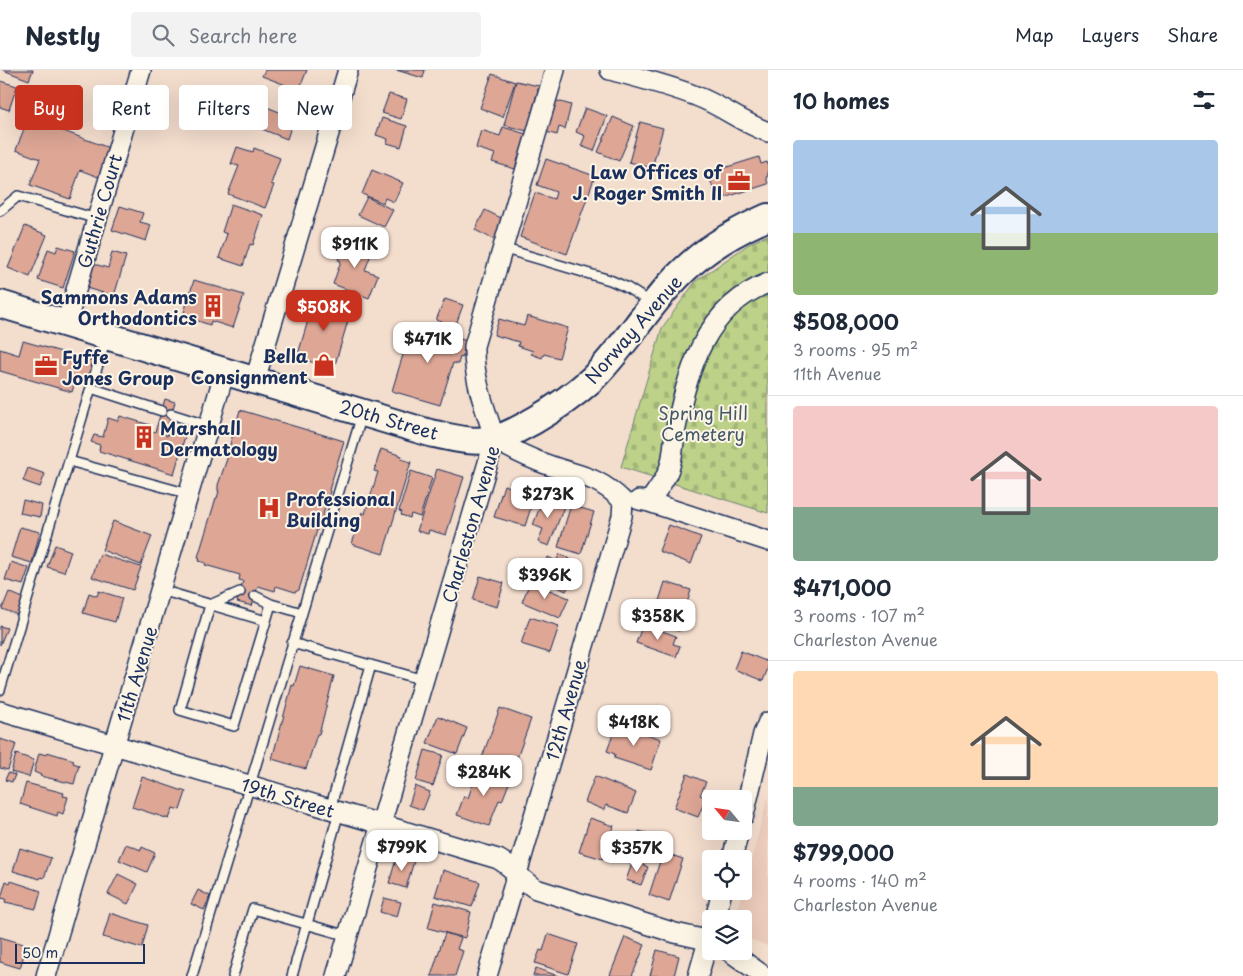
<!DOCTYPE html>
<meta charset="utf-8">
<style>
body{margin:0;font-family:"Playpen Sans",sans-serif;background:#f2f2f3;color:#1f2937;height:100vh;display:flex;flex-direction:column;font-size:19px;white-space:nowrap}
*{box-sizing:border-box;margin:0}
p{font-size:16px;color:#747a83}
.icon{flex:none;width:28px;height:28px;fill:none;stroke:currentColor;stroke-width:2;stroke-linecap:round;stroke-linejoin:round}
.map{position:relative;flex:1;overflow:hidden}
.sheet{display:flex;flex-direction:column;background:#fff;width:475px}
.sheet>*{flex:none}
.banner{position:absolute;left:15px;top:15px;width:475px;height:45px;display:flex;gap:10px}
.needle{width:32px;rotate:299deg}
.buttons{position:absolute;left:702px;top:720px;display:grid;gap:10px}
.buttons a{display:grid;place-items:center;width:50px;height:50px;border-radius:5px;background:#fff;box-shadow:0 5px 20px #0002;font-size:25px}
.scale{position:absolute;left:15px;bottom:12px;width:130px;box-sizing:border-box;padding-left:5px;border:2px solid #1b2f5e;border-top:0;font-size:14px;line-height:18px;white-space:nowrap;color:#1b2f5e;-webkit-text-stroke:4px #fcf5e5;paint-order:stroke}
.price{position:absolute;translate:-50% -42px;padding:0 11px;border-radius:10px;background:#fff;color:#222;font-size:16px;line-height:32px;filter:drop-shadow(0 1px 2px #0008)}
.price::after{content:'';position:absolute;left:50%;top:30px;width:15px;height:11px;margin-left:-8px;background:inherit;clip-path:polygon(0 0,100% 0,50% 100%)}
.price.current{background:#c8321e;color:#fff}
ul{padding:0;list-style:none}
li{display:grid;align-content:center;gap:10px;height:265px;padding:0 25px}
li+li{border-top:1px solid #e0e1e3}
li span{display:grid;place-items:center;height:155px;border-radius:5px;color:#555}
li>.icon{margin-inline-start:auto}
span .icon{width:90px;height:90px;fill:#fffc;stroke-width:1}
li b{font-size:21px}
h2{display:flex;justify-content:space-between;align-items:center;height:60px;padding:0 25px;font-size:21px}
.tag{padding:0 18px;border-radius:5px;background:#fff;box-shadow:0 5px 20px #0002;font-size:18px;line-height:45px}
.tag.current{background:#c8321e;color:#fff}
header{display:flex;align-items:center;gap:30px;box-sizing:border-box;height:70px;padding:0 25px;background:#fff;border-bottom:1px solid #e0e1e3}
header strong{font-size:24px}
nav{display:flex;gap:28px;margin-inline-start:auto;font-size:18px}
.search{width:350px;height:45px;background:#f2f2f3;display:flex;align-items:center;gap:12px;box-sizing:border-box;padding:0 18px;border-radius:5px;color:#747a83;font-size:19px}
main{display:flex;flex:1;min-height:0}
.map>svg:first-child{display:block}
.built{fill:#ecccbc}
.cemetery{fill:url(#cemetery-stones);stroke:#6c8073}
.building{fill:#dda695;stroke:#1b2f5e}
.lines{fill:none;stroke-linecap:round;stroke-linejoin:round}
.lane-casing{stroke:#1b2f5e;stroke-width:12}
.street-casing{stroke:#1b2f5e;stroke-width:22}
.secondary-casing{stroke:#1b2f5e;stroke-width:30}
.lane{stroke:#fcf5e5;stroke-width:9}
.street{stroke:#fcf5e5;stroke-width:19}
.secondary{stroke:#fcf5e5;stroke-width:26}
.labels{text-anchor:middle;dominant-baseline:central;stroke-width:4;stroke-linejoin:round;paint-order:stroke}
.poi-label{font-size:18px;font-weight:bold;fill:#1b2f5e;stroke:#fcf5e5;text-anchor:end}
.street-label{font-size:18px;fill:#1b2f5e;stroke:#fcf5e5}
.park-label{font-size:18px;fill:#445868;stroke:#fcf5e5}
</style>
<header>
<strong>Nestly</strong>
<div class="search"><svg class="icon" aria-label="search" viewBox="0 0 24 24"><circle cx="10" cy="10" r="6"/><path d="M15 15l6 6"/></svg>Search here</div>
<nav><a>Map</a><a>Layers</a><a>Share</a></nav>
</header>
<main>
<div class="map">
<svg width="768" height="906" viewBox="0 0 768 906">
<defs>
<pattern id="cemetery-stones" width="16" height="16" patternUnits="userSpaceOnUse" patternTransform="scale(1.25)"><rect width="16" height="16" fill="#bdd288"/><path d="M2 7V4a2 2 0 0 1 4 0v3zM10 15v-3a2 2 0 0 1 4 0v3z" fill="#a2b578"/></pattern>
</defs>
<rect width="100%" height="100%" fill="#f3ddcd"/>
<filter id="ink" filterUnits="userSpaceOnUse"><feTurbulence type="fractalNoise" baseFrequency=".02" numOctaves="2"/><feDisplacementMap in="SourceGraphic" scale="10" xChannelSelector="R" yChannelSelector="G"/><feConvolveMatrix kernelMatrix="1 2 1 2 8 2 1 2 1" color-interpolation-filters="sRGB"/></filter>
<g filter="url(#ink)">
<path class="built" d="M768 726V876L744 867V849H735L742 821H744V816Z"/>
<path class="cemetery" d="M768 165V443L621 397 662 258 696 211 749 174Z"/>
<path class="building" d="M3 0H33L29 10Z
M265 0H307L299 20 262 6Z
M396 0H425L423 8Z
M492 4 515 12 503 47 480 38Z
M0 11 17 16 9 40 0 37Z
M516 11 539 16 527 61 504 55Z
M389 24 407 29 401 49 382 43Z
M554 30 571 35 565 59 559 57 557 65 546 62Z
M262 35 294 48 287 69 254 56Z
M585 38 607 46 594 81 581 76 585 66 576 62Z
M613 47 634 56 619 91 598 82Z
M28 48 112 79 101 108 80 100 70 129 30 115 40 89 16 80Z
M382 48 407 56 401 77 387 73 388 69 376 65Z
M640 52 663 58 652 98 629 92Z
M503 57 526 64 515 99 492 92 495 84 476 78 481 60 500 66Z
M237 77 253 82 254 78 280 88 271 114 274 115 265 138 228 124 239 96 231 94Z
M759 87 761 94 767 92 768 94V106L766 107 768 114 717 130 708 103Z
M546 89 595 106 567 184 520 167 535 123 554 129 556 122 537 115Z
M372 100 403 113 394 132 385 128 383 133 362 124Z
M367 127 393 140 384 157 358 145Z
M231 134 263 145 253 175 250 174 243 196 219 188 227 164 222 162Z
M120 136 143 143 140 152 151 155 146 171 112 160Z
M485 140 505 150 495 170 475 160Z
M25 156 47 165 30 207 8 198Z
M347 168 373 179 365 200 378 205 369 228 333 214 341 191 338 190Z
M58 176 75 181 63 218 38 210 48 179 56 182Z
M112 182 126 186 114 226 86 218 94 194 108 198Z
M194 210 244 225 233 258 211 251 210 255 183 246Z
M315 226 352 237 334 298 297 288Z
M445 229 463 235 455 257 436 250Z
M527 246 568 258 559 288 544 284 542 288 531 284 533 281 518 276 519 272 494 265 499 249 524 256Z
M412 255 467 271 462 288 460 287 458 294 453 293 440 335 392 321Z
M23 271 93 291 86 315 75 312 72 322 0 301V279L19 285Z
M165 329 175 332 165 365 167 366 169 361 185 366 174 404 99 381 100 375 91 372 94 365 103 367 108 348 118 351 120 346 150 355 148 360 155 362Z
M240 340 344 371 329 420 330 421 322 448 321 447 299 520 295 522 276 516 275 521 258 516 252 536 237 532 243 511 239 510 240 505 205 495 206 493 199 491 200 488 198 487 216 428H217L219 421H218V415L228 386 227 385Z
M381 379 402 386 401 389 411 392 383 484 352 474 362 442 365 444 378 402 374 401Z
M28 398 45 404 40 417 23 411Z
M437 399 464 407 446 465 429 460 428 464 417 461Z
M411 401 432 408 420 447 411 444 410 448 401 445 402 442 399 441Z
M504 415 535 425 525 456 494 447Z
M544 426 565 434 549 476 538 472 543 459 533 455Z
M23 430 42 435 40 447 20 443Z
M571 435 594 442 581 484 558 477Z
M113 451 152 466 141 495 102 480Z
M669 455 701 467 691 494 659 481Z
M20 457 40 462 32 493 11 487Z
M55 475 71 481 64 502 47 497Z
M100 484 141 497 133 520 92 507Z
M560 484 579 494 566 521 545 511 550 500 543 497 548 487 556 491Z
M11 492 29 498 23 515 5 510Z
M480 506 504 513 497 537 473 530Z
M530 512 569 528 560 548 522 532Z
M665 512 691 520 679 561 639 549 645 530 658 534Z
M99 521 122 528 115 552 83 543 89 523 97 526Z
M9 522 25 529 18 545 2 539Z
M530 547 559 556 550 583 521 574Z
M643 554 676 566 673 574 680 576 676 587 636 573Z
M0 556 7 558 0 575Z
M741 581 768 592V598L763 611 734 599Z
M300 596 334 606 319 664H317L306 699 272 689 292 615 294 616Z
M500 638 531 649 511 705 480 693Z
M438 646 467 658 457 684 427 673Z
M617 654 661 669 651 700 614 688 615 684 607 681Z
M0 669 16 674 8 700 0 698Z
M425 680 443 685 433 716 416 711Z
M47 682 74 690 73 693 79 695 74 714 40 706 41 705 34 702 39 683 47 685Z
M16 684 34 690 29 707 11 702Z
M483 698 511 708 502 731 499 730 489 756 457 745 464 726 468 728 475 708 479 709Z
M8 703 15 705 12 712 5 710Z
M687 704 706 712 700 725 706 728 698 747 674 738Z
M595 706 636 723 628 743 606 735 604 740 585 732Z
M142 707 186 722 180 740 173 738 169 749 132 737Z
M26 713 64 723 63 726 68 727 63 744 58 742 57 746 20 734Z
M415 716 430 722 423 740 409 735Z
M590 748 614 756 603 789 579 782Z
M639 761 658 766 654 780 636 775Z
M126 774 141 780 142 777 155 783 147 802 119 790Z
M20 778 51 788 44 808 41 807 40 809 13 801Z
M663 782 683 789 669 832 649 825Z
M397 786 414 791 406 818 389 813Z
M633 791 648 797 641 815 626 810Z
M443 800 480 812 472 837 435 826Z
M118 804 138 814 128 834 108 824Z
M6 811 10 813 11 811 41 821 36 839 5 832 6 829 1 828Z
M198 820 210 826 204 840 191 834Z
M384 828 401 832 397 847 380 842Z
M435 832 471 842 465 868 428 858Z
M110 843 148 855 142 878 103 867Z
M445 863 461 868 457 879 463 881 455 906H431Z
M548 864 578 874 568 904 535 893 540 880 543 881Z
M0 867 27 875 20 898 0 892Z
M625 867 645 875 632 906H612L610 905Z
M657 880 679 886 674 906H650Z
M536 898 558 906H533Z"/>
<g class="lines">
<defs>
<path id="lane" d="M0 141 18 126 97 149
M502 178 610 210 626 217 651 233
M91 318 162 341
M171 344 209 356
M69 391 189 424
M161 520 266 551 271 534 302 543
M240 522 210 535 180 640 234 656 266 551
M255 526 271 534
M292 573 424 610
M0 620 106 268
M330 739 371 595
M192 906 362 345
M233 906 253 839 348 866
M292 906 339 742"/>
<path id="street" d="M610 0C639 8 668 15 696 26 721 35 742 53 768 62
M66 254 141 0
M255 310 348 0
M495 369C513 381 531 389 551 396 583 407 597 406 623 431
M639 430 649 432 768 471
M649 432C656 421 665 411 669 399 674 386 673 371 676 358 688 299 706 237 768 213
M0 641 498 789C513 797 522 811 536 819L675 863 711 871
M744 745 763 664 768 652
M732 789 739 761
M715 849 722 821
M729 881 764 906
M46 906 225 301
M336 906 495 369C485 339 473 308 474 276L555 0
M487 906 622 446 623 431
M698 906 711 861"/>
<path id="secondary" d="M0 234 430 363C450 367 472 374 494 369 508 366 522 357 535 350 554 339 574 325 591 310 628 274 653 226 693 192 716 172 741 159 768 147"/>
</defs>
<use href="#lane" class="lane-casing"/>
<use href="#street" class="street-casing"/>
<use href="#secondary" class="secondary-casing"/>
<use href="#lane" class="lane"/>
<use href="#street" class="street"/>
<use href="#secondary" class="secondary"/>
</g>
</g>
<defs>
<symbol id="office-bare" viewBox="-9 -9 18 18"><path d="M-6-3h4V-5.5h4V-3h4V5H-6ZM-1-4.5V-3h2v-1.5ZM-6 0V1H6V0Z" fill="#c8321e" stroke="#fcf5e5" stroke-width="2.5" paint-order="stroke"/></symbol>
<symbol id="building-bare" viewBox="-9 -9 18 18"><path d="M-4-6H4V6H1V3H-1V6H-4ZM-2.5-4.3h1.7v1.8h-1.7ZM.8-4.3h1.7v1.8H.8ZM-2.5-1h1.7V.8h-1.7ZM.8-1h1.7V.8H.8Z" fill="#c8321e" stroke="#fcf5e5" stroke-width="2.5" paint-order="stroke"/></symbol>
<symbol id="shop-bare" viewBox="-9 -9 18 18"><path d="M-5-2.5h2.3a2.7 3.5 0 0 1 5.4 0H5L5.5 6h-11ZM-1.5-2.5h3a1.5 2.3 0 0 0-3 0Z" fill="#c8321e" stroke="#fcf5e5" stroke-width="2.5" paint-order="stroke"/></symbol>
<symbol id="hospital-bare" viewBox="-9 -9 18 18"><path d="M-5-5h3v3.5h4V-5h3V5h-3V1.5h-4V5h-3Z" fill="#c8321e" stroke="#fcf5e5" stroke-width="2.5" paint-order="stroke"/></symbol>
</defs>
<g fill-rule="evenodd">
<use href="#office-bare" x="723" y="95" width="32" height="32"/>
<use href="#building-bare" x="197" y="220" width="32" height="32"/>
<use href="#shop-bare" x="308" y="279" width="32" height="32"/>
<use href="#office-bare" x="30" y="280" width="32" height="32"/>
<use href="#building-bare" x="128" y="351" width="32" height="32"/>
<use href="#hospital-bare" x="253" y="422" width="32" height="32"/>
</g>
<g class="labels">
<g class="poi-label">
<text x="722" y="101">Law Offices of<tspan x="722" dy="21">J. Roger Smith II</tspan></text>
<text x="197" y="226">Sammons Adams<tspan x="197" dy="21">Orthodontics</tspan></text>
<text x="308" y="285">Bella<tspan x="308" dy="21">Consignment</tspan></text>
<text x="62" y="286" text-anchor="start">Fyffe<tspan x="62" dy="21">Jones Group</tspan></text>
<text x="160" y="357" text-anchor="start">Marshall<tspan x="160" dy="21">Dermatology</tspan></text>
<text x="286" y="428" text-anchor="start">Professional<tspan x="286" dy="21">Building</tspan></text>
</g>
<g class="street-label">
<text transform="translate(99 141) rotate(-74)">Guthrie Court</text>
<text transform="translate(633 259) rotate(-49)">Norway Avenue</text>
<text transform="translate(389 349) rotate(16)">20th Street</text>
<text transform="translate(470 454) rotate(-74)">Charleston Avenue</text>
<text transform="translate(136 604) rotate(-73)">11th Avenue</text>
<text transform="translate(565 640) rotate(-74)">12th Avenue</text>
<text transform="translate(288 727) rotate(17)">19th Street</text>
</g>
<g class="park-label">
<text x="703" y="342">Spring Hill<tspan x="703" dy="21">Cemetery</tspan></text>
</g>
</g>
</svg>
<div class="buttons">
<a><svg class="needle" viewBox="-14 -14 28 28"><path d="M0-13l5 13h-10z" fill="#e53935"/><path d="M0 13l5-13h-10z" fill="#747a83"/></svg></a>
<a><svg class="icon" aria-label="locate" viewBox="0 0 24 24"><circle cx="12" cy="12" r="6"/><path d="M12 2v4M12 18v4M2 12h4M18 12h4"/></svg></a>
<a><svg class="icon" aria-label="layers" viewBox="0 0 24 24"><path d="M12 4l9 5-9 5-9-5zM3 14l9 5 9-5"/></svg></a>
</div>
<div class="scale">50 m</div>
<b class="price" style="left:355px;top:199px">$911K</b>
<b class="price current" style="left:324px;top:262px">$508K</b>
<b class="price" style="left:428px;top:294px">$471K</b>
<b class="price" style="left:548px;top:449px">$273K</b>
<b class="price" style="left:545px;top:530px">$396K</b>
<b class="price" style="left:658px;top:571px">$358K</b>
<b class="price" style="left:634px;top:677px">$418K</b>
<b class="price" style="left:484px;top:727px">$284K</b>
<b class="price" style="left:402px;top:802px">$799K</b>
<b class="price" style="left:637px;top:803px">$357K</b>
<div class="banner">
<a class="tag current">Buy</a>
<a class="tag">Rent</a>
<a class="tag">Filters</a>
<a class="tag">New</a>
</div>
</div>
<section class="sheet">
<h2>10 homes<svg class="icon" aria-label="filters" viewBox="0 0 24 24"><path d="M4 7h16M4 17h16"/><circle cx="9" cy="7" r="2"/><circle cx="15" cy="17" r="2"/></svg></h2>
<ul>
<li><span style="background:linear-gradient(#a9c7e8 60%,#8fb573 0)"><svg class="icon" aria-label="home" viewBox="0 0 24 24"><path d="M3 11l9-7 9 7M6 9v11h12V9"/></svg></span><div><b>$508,000</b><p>3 rooms · 95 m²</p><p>11th Avenue</p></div></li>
<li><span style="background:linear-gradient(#f6c9c9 65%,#7fa58c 0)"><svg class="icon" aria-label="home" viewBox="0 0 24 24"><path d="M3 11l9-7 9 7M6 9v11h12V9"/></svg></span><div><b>$471,000</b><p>3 rooms · 107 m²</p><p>Charleston Avenue</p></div></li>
<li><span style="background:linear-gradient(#ffd9b3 75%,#7fa58c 0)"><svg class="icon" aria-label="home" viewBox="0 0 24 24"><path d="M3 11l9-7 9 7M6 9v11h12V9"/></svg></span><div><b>$799,000</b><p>4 rooms · 140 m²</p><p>Charleston Avenue</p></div></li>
</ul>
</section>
</main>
